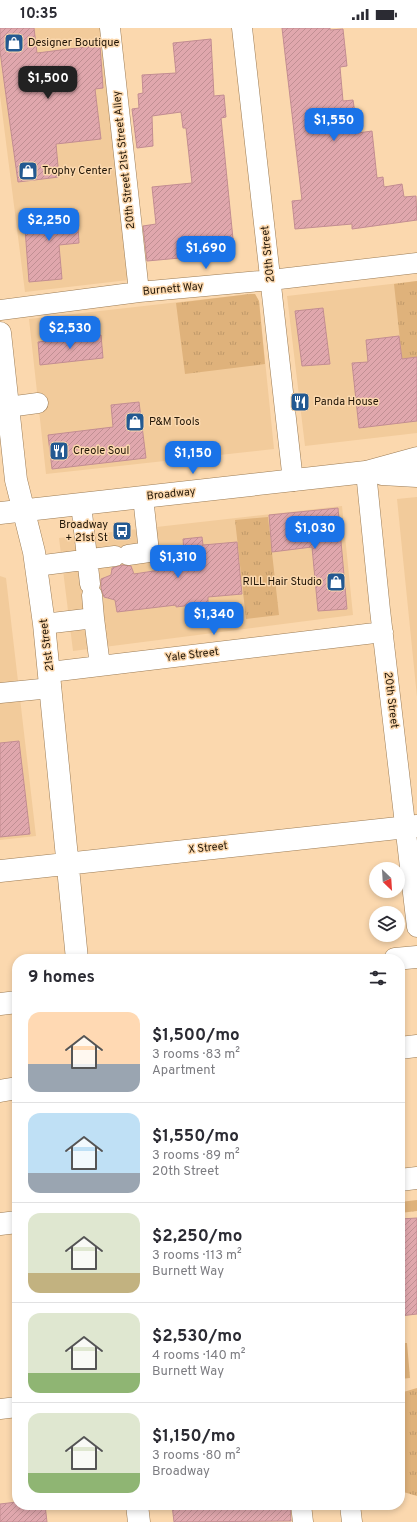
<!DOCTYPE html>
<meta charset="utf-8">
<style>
body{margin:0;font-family:Overpass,sans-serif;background:#f7f7f7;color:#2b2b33;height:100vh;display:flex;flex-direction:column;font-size:15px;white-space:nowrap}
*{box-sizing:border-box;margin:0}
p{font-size:13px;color:#7c7c81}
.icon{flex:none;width:22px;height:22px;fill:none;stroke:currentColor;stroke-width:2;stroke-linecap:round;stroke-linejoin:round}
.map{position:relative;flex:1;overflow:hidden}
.panel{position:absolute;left:12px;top:926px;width:393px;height:556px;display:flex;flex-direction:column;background:#fff;border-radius:16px;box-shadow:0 2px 6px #0003}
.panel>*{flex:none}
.needle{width:26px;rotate:155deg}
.buttons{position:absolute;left:369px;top:834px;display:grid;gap:8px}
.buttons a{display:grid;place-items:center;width:36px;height:36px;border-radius:50%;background:#fff;box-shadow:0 2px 6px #0003;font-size:20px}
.price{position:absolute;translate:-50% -34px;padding:0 9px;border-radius:8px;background:#1a73e8;color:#fff;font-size:13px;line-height:26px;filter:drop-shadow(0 1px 2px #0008)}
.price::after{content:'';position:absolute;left:50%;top:24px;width:12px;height:9px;margin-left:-6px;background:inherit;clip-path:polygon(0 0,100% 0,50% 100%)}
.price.on{background:#222;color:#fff}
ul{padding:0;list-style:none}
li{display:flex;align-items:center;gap:12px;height:100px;padding:0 16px}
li+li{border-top:1px solid #e1e1e2}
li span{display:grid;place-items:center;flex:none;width:112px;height:80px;border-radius:12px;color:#555}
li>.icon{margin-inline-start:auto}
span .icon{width:48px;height:48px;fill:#fffc;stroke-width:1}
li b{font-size:17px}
h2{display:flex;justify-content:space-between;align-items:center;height:48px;padding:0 16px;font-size:17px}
.status{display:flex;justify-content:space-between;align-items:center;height:28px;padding:0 20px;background:#fff;direction:ltr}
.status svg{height:11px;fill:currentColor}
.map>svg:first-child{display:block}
.built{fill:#f2cb9b}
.grass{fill:url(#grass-tufts)}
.building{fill:url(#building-hatch);stroke:#c38d92}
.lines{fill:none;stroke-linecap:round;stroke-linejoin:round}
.minor-casing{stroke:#9c7c55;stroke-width:21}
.major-casing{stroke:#9c7c55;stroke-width:23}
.highway-casing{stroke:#9c7c55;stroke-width:23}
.minor{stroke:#fff;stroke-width:20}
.major{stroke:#fff;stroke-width:22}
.highway{stroke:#fff;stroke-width:22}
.labels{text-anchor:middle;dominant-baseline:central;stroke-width:3;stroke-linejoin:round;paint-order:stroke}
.poi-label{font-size:11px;fill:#221607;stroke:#fbd8ae;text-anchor:start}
.street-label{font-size:11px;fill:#221607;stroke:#fbd8ae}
</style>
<div class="status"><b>10:35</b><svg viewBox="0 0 49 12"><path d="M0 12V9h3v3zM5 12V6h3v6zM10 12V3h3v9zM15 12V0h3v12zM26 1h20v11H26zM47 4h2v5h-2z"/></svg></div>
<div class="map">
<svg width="417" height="1494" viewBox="0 0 417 1494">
<defs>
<pattern id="grass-tufts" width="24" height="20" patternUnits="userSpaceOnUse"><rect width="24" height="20" fill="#dfb27b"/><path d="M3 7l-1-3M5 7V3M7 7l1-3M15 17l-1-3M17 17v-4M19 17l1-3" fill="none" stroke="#bf9869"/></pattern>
<pattern id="building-hatch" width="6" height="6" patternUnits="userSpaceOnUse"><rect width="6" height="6" fill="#e0a7ad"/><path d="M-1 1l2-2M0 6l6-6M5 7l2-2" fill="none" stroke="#c08f93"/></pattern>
</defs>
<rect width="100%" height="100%" fill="#fbd8ae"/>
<path class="built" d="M0 0H110L137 251 25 264 0 67Z
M417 253V405L305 418 287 268Z
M250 266H255L259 273 274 421 46 446 29 291Z
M417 469V669L397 471Z
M342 478 353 587 73 623 59 510Z
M0 548 6 550 36 808 0 812Z"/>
<path class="grass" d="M417 253V329L402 331 394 256Z
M250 266H255L259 273 265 336 185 346 176 275Z
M268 489 279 587 246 591 235 492Z
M417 1172V1183L400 1185V1174Z
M400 1315H407L410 1350 400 1351Z
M417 1360V1468L400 1463V1365Z"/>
<path class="building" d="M0 0H34L37 25 100 17 103 60 95 61 101 111 56 116 59 149 18 154 4 53 0 23Z
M282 0H330V2L343 1 347 38 340 39 343 73 353 72 358 105 372 103 377 150 383 149 384 159 402 156 404 169 416 168 417 192 352 201V196L295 201 292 173 302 172Z
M211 11 214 68 224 67 226 89 221 90 234 221 224 222V226L147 233 143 198 156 196 152 159 192 155 186 100H183L181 84 152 88 153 118 137 120 132 81 139 80 138 66 143 65 142 47 176 45 173 15Z
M77 182 79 215 59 217 62 251 29 254 24 187Z
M323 280 330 336 302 338 295 283Z
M101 307 103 330 40 337 38 314Z
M399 308 402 331 417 329V393L359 400 352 335 368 334 366 312Z
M139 374 146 430 52 441 48 407 113 399 111 377Z
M338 480 347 581 318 583 312 519 272 524 269 487Z
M202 509 203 517 237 514 242 566 208 569V575L176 579V577L117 584 115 572 104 569 101 560V551L111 547 112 540 122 537 131 538 134 546 173 540 172 537 185 536 183 511Z
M19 713 30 806 0 809V715Z
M417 1190V1286L400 1288V1191Z
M17 1474V1477H45L47 1494H0V1476Z
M172 1477H290L291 1493 174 1494Z"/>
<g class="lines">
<defs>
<path id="minor" d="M110 0 139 264
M242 0 293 453
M0 282 139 264 271 252 417 235
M8 379 38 375
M366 444 380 582 417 899
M81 476 90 556
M128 527 149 524 143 469
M36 538 115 528
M94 590 100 638
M44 596 94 590 92 567
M50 644 383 604
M0 665 51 660
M0 1381 17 1379
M301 1477 303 1494
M350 1477 352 1494"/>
<path id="major" d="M0 305 16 452 34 524 44 596 77 931
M382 446 417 448
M0 485 366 444 417 430
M0 843 417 798
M400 1152 417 1150
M0 1196 17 1194
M137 1477 139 1494"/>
<path id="highway" d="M395 931 417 929
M0 976 17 974
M400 1020 417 1018
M0 1063 17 1060"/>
</defs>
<use href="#minor" class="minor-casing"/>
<use href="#major" class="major-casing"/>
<use href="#highway" class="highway-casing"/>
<use href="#minor" class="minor"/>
<use href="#major" class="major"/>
<use href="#highway" class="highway"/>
</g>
<defs>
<symbol id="shop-square" viewBox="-11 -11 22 22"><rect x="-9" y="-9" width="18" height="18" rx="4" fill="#235991" stroke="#fbd8ae"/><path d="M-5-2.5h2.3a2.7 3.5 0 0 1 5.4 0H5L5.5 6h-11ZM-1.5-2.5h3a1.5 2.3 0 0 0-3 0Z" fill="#fff"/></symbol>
<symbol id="restaurant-square" viewBox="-11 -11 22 22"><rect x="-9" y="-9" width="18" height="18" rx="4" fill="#235991" stroke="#fbd8ae"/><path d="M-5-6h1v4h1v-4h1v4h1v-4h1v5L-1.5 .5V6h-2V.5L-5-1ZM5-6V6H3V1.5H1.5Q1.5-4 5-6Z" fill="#fff"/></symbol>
<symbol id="bus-square" viewBox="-11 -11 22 22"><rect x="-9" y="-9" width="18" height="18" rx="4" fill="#235991" stroke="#fbd8ae"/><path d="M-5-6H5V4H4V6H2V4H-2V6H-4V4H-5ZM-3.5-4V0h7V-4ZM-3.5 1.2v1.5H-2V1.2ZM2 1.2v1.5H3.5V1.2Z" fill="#fff"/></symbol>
</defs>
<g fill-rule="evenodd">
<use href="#shop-square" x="3" y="4" width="22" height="22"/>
<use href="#shop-square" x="17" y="132" width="22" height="22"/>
<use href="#restaurant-square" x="289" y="363" width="22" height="22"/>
<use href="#shop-square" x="124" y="383" width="22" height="22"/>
<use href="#restaurant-square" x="48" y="412" width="22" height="22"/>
<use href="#bus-square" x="111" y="492" width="22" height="22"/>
<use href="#shop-square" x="325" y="543" width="22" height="22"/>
</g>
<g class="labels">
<g class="poi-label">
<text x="28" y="15">Designer Boutique</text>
<text x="42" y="143">Trophy Center</text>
<text x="314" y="374">Panda House</text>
<text x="149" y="394">P&amp;M Tools</text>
<text x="73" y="423">Creole Soul</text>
<text x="108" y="497" text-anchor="end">Broadway<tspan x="108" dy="13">+ 21st St</tspan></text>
<text x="322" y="554" text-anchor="end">RILL Hair Studio</text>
</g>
<g class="street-label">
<text transform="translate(124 132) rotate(-96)">20th Street 21st Street Alley</text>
<text transform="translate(268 226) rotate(-96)">20th Street</text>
<text transform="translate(173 261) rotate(-5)">Burnett Way</text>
<text transform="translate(171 466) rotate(-6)">Broadway</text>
<text transform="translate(47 617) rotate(-97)">21st Street</text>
<text transform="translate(192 627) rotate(-7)">Yale Street</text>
<text transform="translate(391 672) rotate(83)">20th Street</text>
<text transform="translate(208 820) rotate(-6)">X Street</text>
</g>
</g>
</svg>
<div class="buttons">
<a><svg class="needle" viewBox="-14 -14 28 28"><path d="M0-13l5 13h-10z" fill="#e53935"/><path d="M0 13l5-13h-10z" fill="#7c7c81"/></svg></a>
<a><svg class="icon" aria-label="layers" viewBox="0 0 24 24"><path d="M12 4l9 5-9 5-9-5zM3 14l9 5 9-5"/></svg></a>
</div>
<b class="price on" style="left:48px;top:72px">$1,500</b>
<b class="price" style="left:334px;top:114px">$1,550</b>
<b class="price" style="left:49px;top:214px">$2,250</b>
<b class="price" style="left:206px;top:242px">$1,690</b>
<b class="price" style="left:70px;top:322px">$2,530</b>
<b class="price" style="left:193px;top:447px">$1,150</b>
<b class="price" style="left:315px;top:522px">$1,030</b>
<b class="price" style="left:178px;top:551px">$1,310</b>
<b class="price" style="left:214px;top:608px">$1,340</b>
<section class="panel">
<h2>9 homes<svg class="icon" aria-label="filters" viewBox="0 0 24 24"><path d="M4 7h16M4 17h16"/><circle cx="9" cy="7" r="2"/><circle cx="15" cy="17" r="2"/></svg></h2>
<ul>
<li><span style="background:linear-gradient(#ffd9b3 65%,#9aa5b1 0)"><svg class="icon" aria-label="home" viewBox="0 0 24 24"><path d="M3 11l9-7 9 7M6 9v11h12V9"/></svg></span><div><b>$1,500/mo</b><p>3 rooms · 83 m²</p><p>Apartment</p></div></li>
<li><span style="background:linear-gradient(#bfe0f5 75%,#9aa5b1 0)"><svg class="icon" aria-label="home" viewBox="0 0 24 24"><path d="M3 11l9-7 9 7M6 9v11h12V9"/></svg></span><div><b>$1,550/mo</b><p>3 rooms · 89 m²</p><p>20th Street</p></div></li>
<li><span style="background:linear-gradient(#dfe7d0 75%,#c2b280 0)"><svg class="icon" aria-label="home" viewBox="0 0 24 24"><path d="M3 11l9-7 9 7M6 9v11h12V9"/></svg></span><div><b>$2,250/mo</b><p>3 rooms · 113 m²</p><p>Burnett Way</p></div></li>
<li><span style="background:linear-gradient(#dfe7d0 75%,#8fb573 0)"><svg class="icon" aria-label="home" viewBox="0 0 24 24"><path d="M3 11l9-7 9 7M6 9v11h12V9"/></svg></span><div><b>$2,530/mo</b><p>4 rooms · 140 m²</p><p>Burnett Way</p></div></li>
<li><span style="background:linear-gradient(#dfe7d0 75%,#8fb573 0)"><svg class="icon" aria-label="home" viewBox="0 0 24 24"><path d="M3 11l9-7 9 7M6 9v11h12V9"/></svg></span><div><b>$1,150/mo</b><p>3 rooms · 80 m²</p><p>Broadway</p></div></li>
</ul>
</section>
</div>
